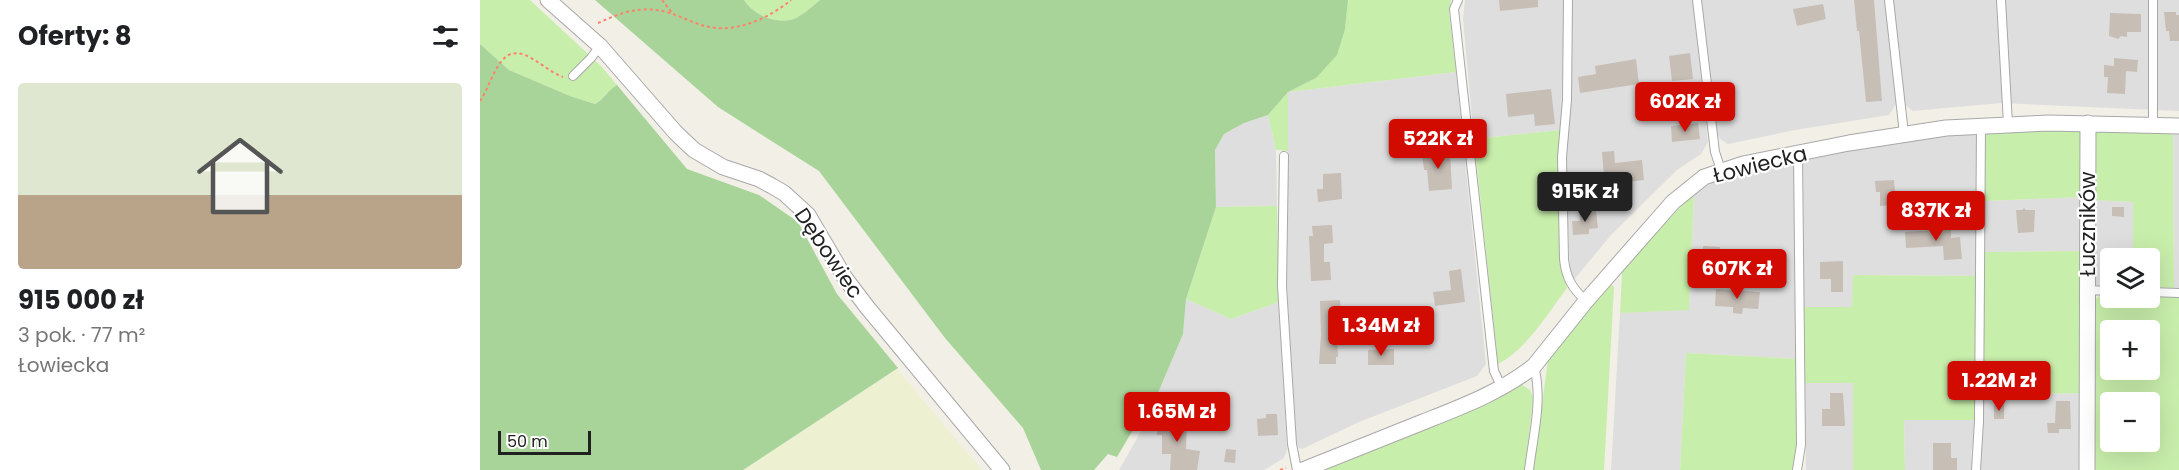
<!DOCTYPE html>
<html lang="pl">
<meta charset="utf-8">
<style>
body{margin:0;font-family:Poppins,sans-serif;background:#f6f6f6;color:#202124;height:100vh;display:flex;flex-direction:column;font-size:22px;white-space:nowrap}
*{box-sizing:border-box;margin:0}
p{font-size:20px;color:#757577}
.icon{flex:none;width:33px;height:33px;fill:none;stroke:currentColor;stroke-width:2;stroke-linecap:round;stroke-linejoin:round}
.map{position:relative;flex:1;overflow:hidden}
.details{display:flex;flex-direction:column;background:#fff;width:480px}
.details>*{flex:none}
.tools{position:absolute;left:1620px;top:248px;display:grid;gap:12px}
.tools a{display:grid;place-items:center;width:60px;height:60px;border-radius:6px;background:#fff;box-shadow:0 6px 24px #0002;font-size:30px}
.scale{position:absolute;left:18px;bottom:15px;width:93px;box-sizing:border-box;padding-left:6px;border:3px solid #212121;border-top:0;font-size:16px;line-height:21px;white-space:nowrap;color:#212121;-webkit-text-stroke:4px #fff;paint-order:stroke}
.price{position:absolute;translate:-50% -51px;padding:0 14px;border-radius:6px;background:#d20b00;color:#fff;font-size:20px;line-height:39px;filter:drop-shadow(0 2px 3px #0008)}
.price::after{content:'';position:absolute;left:50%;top:36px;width:18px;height:14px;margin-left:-9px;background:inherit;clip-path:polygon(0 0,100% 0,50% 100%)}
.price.current{background:#222;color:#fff}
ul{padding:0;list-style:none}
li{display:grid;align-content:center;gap:12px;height:318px;padding:0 18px}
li+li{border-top:2px solid #e0e0e0}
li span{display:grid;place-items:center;height:186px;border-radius:6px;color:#555}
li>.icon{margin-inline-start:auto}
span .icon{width:108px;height:108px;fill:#fffc;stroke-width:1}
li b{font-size:26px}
h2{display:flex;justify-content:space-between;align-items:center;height:72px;padding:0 18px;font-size:26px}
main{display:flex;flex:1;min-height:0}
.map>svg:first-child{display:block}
.residential{fill:#dfdede}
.farmland{fill:#edf1d2}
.grass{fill:#c8eeab;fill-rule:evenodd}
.forest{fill:#a8d49a}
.building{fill:#c7beb6}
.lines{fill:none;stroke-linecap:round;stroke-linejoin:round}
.service-casing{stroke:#a8a8a8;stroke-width:10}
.minor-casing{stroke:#a8a8a8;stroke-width:17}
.path{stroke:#ff826b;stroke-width:2;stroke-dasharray:3 3;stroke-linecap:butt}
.service{stroke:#fff;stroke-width:8}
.minor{stroke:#fff;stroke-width:15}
.labels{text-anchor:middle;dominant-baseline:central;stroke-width:4.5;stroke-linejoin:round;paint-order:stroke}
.street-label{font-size:21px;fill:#212121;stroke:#fff}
</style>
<main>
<section class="details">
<h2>Oferty: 8<svg class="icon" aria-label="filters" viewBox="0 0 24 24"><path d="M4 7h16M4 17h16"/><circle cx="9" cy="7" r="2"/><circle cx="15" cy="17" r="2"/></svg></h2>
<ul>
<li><span style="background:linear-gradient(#dfe7d0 60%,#b9a48a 0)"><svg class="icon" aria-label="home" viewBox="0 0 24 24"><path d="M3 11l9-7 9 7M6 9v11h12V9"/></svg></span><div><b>915 000 zł</b><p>3 pok. · 77 m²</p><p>Łowiecka</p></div></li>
</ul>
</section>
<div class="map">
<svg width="1699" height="470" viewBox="0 0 1699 470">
<rect width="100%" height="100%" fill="#f2efe7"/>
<path class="residential" d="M985 0H1084L1081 130 994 139 983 19Z
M1091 0H1213L1228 142 1221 154 1197 170 1131 235 1093 281 1090 267 1086 179Z
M1221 0H1699V111L1521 103 1433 111 1424 104H1416L1409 115 1315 130 1248 144 1240 139 1236 130Z
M976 72 1006 364 997 376 879 422 822 449 818 447 814 429 807 285 808 92Z
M788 115 796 150 797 206 736 207 735 150 744 134 764 123Z
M1693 131H1699V288H1694Z
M1498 133V276L1374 275 1372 307H1324L1323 157 1424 139Z
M1315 161 1317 359 1206 353 1200 470H1131L1140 313 1209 309 1214 193 1237 179 1257 172Z
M1605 197V251L1504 252V201Z
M1613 200 1653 202V258H1630V286H1615L1612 281Z
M706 299 751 319 799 302 807 450 804 458 784 470H639L664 426 703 334Z
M1325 383H1373V470H1326Z
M1606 393 1604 470H1501L1503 395Z
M1424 420H1496L1495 434 1491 452 1492 470H1425Z"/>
<path class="farmland" d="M417 369 502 470H263Z"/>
<path class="grass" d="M0 0H50L121 66 137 85C127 91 124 98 115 104L90 96 29 70 0 44Z
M264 0H340C333 6 324 14 316 18 299 26 273 15 264 0Z
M868 0H971L969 12 976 72 808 92V151L796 150 788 115 808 92 836 78 865 29Z
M1615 127 1693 131 1694 288 1670 287V258H1653V202L1613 200Z
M1604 129 1605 197 1504 201 1505 132Z
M1081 130 1079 238 1082 270 1087 288C1067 314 1048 348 1018 364L994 139Z
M1214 193 1209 310 1140 313 1142 273 1140 270Z
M797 206 799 302 751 319 706 299 736 207Z
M1605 251 1606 393 1503 395 1504 252Z
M1373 275 1498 276 1496 420H1424L1425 470H1373V383H1325L1324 307H1372Z
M1129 283 1134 287 1124 470H1053L1068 360Z
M1621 295H1630V297H1670V295L1699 296V470H1610L1611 303ZM1630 330H1670V369H1630ZM1630 402H1670V441H1630Z
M1206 353 1317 359 1316 460 1312 470H1200Z
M1041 384 1050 390 1053 398 1045 470H836Z"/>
<path class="forest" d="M115 0H264C273 15 299 26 316 18 324 14 333 6 340 0H868L865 29 857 55 836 78 808 92 788 115 764 123 744 134 735 150 736 207 706 299 703 334 664 426 657 423 637 457 628 454 614 470H561L543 428 465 338 339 171 238 107Z
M0 44 29 70 90 96 115 104C124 99 127 91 137 85L207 169 279 195 318 222 357 294 418 368 263 470H0Z"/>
<path class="building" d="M1019 0H1058V7L1020 11Z
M1374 0H1394L1402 101 1386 102 1379 31H1377Z
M1343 4 1346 19 1317 26 1313 9Z
M1684 12H1696V15H1699V41H1690L1689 31H1686Z
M1630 13 1661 14V32H1647V37L1641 36 1638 39 1629 36Z
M1210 53 1213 79 1192 81 1189 56Z
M1634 58 1658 60 1657 72 1646 71 1645 94 1627 93 1628 77H1624V65L1634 66Z
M1156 59 1159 84 1100 93 1098 77 1116 74 1115 66Z
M1071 89 1075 124 1055 126 1054 114 1028 117 1026 94Z
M1218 123 1220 139 1192 142 1191 126Z
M970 151 972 189 949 191 947 170H944L942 154Z
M1134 151 1135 163 1162 160 1164 180 1137 183V187L1125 189 1122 152Z
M861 173 862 199 838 202 837 189H843V174Z
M1414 180 1416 205 1400 206V192H1396L1395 181Z
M1632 207H1644V217L1632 216Z
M1544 208 1546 210H1555L1554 232 1538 233 1536 210H1542Z
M1116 211 1118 228 1109 229V234L1093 235 1092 221H1100L1099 212Z
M852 225 853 243 844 244V262H850L851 280 831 281 829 236H833L832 226Z
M1471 229V238L1480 237 1482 259 1464 260 1463 246 1426 248 1425 232Z
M1223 246 1240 247 1239 263 1223 262Z
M1363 261V292H1351V279H1340V262Z
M981 269 985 302 955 306 953 292 971 290 969 271Z
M1236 289 1280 292 1278 309 1263 308 1262 314 1253 313V307L1235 306Z
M860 300 861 317H856L858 357H856V364H839L841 335 840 301Z
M914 349V365H888V350Z
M1350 393H1363L1365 426H1342V409H1350Z
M1576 401H1590L1591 429H1579V433H1568L1567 423H1575Z
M1514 405H1524V419H1514Z
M786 414H797L798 435 778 436 777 419 786 418Z
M677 416 707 418 706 449 720 451 717 470H690L691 454H682V435H677Z
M1453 443H1471V458H1477V470H1453Z
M746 449 756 450 755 463 744 462Z"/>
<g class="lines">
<defs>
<path id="service" d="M978 0 974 9 1014 371 1022 388
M1088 0 1087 100 1082 157 1084 259C1086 278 1092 288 1106 301
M1217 0 1235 152 1241 170
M1409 0 1424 134
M1521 0 1528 124
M93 76 111 58 120 46
M1673 126V0
M804 156 802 286 812 444 817 470
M1607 290 1630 291
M1670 292 1699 293
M1049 470C1053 436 1063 400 1054 366
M1317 470 1321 445 1318 153
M1496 470 1499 421 1501 126"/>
<path id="minor" d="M68 0 120 46 196 133 214 150 243 167 279 179 292 186 304 193 328 215 365 278 387 307 522 470
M823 470C863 454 903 438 943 422 981 407 1021 392 1054 366L1106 301 1193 202 1224 177 1263 164 1369 143 1466 128 1569 123 1699 126
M1607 470 1608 123"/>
</defs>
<use href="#service" class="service-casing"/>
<use href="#minor" class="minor-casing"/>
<path class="path" d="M182 0 193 14
M118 23C136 15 155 7 176 10 192 11 209 22 225 26 254 34 288 19 311 0
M0 101C14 81 19 39 51 58 62 64 72 73 83 77
M800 470 806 468"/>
<use href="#service" class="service"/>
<use href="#minor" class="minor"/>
</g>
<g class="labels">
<g class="street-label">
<text transform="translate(1280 164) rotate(-14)">Łowiecka</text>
<text transform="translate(1607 224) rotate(-90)">Łuczników</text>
<text transform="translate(349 253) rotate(56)">Dębowiec</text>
</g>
</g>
</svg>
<div class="tools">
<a><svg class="icon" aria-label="layers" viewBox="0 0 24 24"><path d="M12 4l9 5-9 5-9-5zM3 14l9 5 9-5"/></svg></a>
<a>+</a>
<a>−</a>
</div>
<div class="scale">50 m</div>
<b class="price" style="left:1205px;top:133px">602K zł</b>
<b class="price" style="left:958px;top:170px">522K zł</b>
<b class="price current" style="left:1105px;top:223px">915K zł</b>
<b class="price" style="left:1456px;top:242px">837K zł</b>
<b class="price" style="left:1257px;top:300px">607K zł</b>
<b class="price" style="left:901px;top:357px">1.34M zł</b>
<b class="price" style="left:1519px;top:412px">1.22M zł</b>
<b class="price" style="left:697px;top:443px">1.65M zł</b>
</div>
</main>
